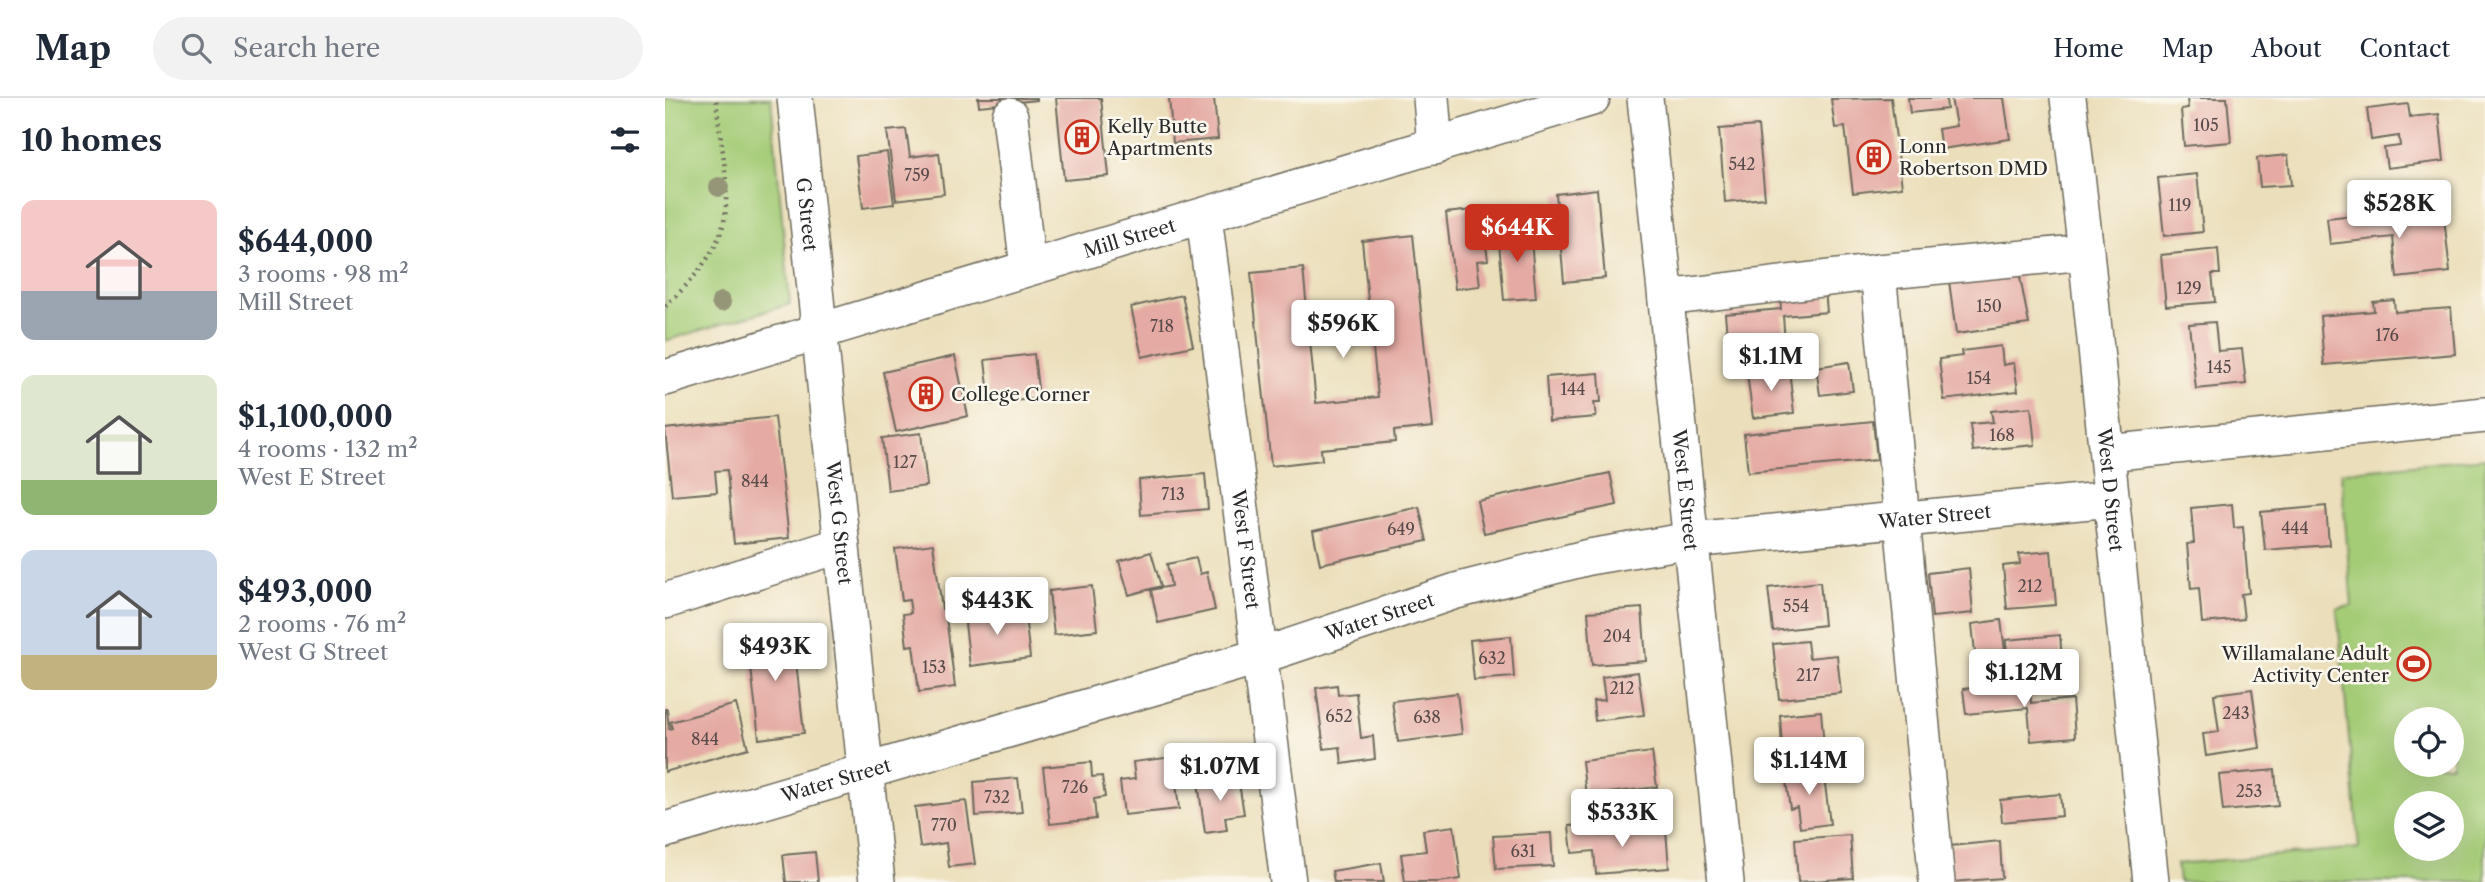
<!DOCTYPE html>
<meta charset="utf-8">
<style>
body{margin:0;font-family:"Libre Caslon Text",serif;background:#f2f2f3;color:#1f2937;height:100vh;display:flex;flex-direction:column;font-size:26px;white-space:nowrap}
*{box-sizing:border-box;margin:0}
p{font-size:23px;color:#747a83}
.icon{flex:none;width:38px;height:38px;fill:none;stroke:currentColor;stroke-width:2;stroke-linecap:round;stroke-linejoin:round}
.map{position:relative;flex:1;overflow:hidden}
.sheet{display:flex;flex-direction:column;background:#fff;width:665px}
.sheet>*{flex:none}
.controls{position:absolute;left:1729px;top:609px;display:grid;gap:14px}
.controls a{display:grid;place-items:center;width:70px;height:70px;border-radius:50%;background:#fff;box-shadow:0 7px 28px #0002;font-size:35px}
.price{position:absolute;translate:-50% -60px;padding:0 16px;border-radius:7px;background:#fff;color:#222;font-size:23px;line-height:46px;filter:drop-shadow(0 2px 4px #0008)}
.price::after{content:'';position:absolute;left:50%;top:42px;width:21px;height:16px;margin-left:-10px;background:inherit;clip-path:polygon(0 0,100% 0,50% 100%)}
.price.active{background:#c8321e;color:#fff}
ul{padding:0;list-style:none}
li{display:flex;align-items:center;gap:21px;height:175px;padding:0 21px}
li span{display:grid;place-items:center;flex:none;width:196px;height:140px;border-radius:14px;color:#555}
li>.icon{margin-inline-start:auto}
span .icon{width:84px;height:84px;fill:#fffc;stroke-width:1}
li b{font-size:30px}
h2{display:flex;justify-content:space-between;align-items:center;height:84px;padding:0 21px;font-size:30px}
header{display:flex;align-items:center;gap:42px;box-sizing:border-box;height:98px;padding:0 35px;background:#fff;border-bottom:2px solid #e0e1e3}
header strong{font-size:33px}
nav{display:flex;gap:38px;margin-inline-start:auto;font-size:24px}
.search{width:490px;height:63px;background:#f2f2f3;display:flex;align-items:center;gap:18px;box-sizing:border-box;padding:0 24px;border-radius:38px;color:#747a83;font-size:26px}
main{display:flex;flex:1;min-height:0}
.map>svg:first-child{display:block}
.green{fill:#a4cc77;stroke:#687c51;stroke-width:2;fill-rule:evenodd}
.building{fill:#e4aaa3}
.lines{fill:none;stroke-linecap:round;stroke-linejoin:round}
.minor-casing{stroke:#6e6a5d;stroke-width:38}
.path{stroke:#6e6a5d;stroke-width:4.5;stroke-dasharray:2 5;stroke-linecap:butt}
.minor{stroke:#fff;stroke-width:35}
.tree{fill:#959678}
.labels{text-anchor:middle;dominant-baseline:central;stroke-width:5;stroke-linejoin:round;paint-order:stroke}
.number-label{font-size:16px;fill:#594b49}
.poi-label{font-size:19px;fill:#2b2b2b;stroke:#fbf7ec;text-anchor:start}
.street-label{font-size:19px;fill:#2b2b2b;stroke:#fbf7ec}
</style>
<header>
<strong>Map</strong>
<div class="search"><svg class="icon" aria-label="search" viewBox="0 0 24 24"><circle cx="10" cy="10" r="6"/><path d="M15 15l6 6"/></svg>Search here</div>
<nav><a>Home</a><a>Map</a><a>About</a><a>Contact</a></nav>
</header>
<main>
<section class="sheet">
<h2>10 homes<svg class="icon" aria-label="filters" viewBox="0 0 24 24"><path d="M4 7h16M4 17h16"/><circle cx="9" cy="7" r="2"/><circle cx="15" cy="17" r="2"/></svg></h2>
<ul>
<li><span style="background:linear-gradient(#f6c9c9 65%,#9aa5b1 0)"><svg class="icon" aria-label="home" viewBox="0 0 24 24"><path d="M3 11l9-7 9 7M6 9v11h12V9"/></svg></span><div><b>$644,000</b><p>3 rooms · 98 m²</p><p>Mill Street</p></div></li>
<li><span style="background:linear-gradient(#dfe7d0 75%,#8fb573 0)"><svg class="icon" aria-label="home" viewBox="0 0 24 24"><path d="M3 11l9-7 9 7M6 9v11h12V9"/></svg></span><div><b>$1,100,000</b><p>4 rooms · 132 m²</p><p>West E Street</p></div></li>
<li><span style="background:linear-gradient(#c9d6e8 75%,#c2b280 0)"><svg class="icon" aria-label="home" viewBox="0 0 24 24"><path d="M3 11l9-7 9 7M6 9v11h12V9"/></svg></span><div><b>$493,000</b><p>2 rooms · 76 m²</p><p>West G Street</p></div></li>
</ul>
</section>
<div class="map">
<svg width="1820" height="784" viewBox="0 0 1820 784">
<rect width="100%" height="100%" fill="#fbf7ec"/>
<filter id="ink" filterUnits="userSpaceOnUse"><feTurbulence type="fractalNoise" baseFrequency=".0143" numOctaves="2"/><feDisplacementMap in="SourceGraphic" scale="14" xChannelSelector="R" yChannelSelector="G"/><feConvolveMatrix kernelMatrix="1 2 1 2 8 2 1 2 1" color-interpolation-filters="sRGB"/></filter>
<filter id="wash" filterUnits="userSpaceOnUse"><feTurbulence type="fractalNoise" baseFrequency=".00686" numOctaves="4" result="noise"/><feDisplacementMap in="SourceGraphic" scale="28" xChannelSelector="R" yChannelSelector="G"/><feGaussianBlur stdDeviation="1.57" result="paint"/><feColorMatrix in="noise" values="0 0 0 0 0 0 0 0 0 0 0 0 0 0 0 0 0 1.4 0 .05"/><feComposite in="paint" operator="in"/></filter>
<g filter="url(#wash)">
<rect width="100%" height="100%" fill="#ebdfbb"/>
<path class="green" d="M0 0H106L125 206 0 243Z
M1820 360V784H1514L1512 766 1694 750 1672 510 1687 508 1676 374ZM1787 621V667H1741V621ZM1741 705H1787V751H1741Z"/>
<g id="blocks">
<path class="building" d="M313 0H372V2L314 8Z
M391 0H436L444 78 399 82Z
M504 0H549L553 41 508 45Z
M1226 0 1237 89 1188 95 1180 29 1170 30 1166 1Z
M1243 0H1281L1282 11 1245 15Z
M1286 0H1339L1345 41 1276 51 1273 31 1291 28Z
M1522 0H1562L1566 44 1519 48 1516 11 1523 10Z
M1743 6 1745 19 1774 16 1779 63 1722 70 1719 50 1735 48 1734 38 1706 42 1702 11Z
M1093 28 1100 100 1060 104 1054 31Z
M241 31 245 59 274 55 279 96 231 102 222 33Z
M222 54 229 106 198 110 191 58Z
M1623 57 1626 87 1595 89 1592 60Z
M1532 76 1538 134 1499 138 1493 80Z
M932 91 940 180 899 184 891 96Z
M816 111 823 162 812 163 815 188 790 191 781 115Z
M1727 113 1729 124 1779 119 1785 174 1732 180 1728 139 1665 146 1662 120Z
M865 130 871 200 839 202 833 133Z
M748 137 768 329 729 333 730 344 656 351 657 362 606 368 586 175 638 170 651 305 713 299 697 143Z
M1553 151 1555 176H1547L1550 204 1501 208 1496 157Z
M1354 174 1364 226 1291 236 1284 183Z
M1160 192 1162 214 1118 218 1120 244 1106 245V253L1064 257 1060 216 1116 211 1115 196Z
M517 197 528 248 477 259 466 209Z
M1729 202 1730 214 1786 210 1790 256 1659 267 1655 218 1709 213 1708 204Z
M1550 224 1553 253 1577 251 1581 286 1531 291 1524 226Z
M1336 248 1338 267 1349 265 1353 293 1279 302 1274 261 1297 258 1296 253Z
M369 256 374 300 325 306 320 262Z
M290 258 303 318 231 334 218 274Z
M1184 264 1188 293 1155 297 1151 269Z
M1124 271 1129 315 1088 320 1082 276Z
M934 275 936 304H929L931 319 884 323 881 279Z
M1366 309 1370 347 1308 353 1305 326 1328 324 1326 313Z
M110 319 124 440 69 446 62 372 50 373 52 394 7 398 0 331Z
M1208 323 1212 362 1083 374 1079 336Z
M256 335 262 388 223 393 217 340Z
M945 375 952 407 819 435 812 403Z
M540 376 543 411 476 417 474 382Z
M1567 406 1569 430 1578 429 1584 495 1576 496 1579 521 1537 525 1534 490 1526 491 1522 446 1529 445 1526 410Z
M1661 408 1664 447 1600 452 1596 414Z
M754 409 762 443 655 466 648 433Z
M268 446 277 511H280L290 589 254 594 248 547 242 548 238 516 246 515 244 502 237 503 230 451Z
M1386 453 1391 507 1342 511 1338 468 1355 466 1354 456Z
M486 454 496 488 464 497 454 463Z
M531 460 535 476 542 474 550 512 493 525 486 492 506 488 502 466Z
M1304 470 1308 515 1267 519 1263 475Z
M1155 484 1159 527 1108 533 1103 490Z
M427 488 432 532 389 537 384 493Z
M359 510 365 560 305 568 299 517Z
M977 510 981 563 927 567 923 514Z
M1336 522 1341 560 1311 564 1307 526Z
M127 529 139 635 94 641 82 534Z
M1395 537 1398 574 1344 579 1341 542Z
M846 538 849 579 809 582 805 542Z
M1142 543 1144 560 1172 557 1176 595 1114 601 1108 546Z
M973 574 979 617 930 623 928 603 940 602 937 579Z
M1364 584 1366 605 1407 601 1410 639 1366 643 1363 610 1301 616 1298 591Z
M672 587 673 597 691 595 696 640 708 638 710 661 677 666 675 649 659 651 651 590Z
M1587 591 1595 650 1541 658 1538 636 1554 634 1549 596Z
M792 595 797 636 733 644 727 603Z
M71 606 83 650 0 674V611H2L4 631 7 630 5 624Z
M1156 613 1160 661 1118 664 1115 617Z
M987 654 992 689 921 698 917 663Z
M508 659 514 711 459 717 455 683 470 681 468 664Z
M426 664 427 679 437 678 440 699 429 701 431 721 385 726 378 669Z
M1158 671 1165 726 1135 730 1132 709 1125 711 1120 676Z
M1610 672 1613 708 1558 713 1554 677Z
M573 679 579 716 560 719 562 732 540 735 533 685Z
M353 680 357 714 311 718 309 684Z
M1395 696 1397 718 1337 724 1335 702Z
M301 703 310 766 284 769 281 745 255 749 250 709Z
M933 726 934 738 1001 732 1004 770 931 776 929 753 907 755 904 728Z
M789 728 796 781 774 784H740L736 756 761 753 758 732Z
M886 735 888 768 831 771 828 738Z
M1185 737 1188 780 1133 784 1130 741Z
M1335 743 1337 780 1287 784 1285 748Z
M150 754 153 784H121L118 757Z
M716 765 719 784H669L667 773Z"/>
</g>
</g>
<g filter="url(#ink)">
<use href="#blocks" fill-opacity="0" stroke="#6e6a5d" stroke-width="2"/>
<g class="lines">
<defs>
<g id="minor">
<path id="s1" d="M130 0 212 784"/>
<path d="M766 0 770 49"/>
<path id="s2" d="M980 0 1061 784"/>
<path id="s3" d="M1403 0 1421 154 1486 784"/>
<path d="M345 18 363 170"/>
<path id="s4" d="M539 118 623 784"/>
<path d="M1213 174 1272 784"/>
<path d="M1001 200 1213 174 1421 154"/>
<path id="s5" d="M0 280 927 0"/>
<path d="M1442 355 1820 317"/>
<path d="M0 503 176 447"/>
<path id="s6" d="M0 732 596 558 791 493 924 459 1026 442 1446 401"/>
</g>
</defs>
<use href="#minor" class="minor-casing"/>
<path class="path" d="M0 208C27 184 60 147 61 108 63 73 54 35 51 0"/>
<use href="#minor" class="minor"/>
</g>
<g class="tree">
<circle cx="54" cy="89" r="10"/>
<circle cx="56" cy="204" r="10"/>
</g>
</g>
<defs>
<symbol id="building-ring" viewBox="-11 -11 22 22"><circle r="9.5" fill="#fbf7ec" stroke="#c8321e" stroke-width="1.5"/><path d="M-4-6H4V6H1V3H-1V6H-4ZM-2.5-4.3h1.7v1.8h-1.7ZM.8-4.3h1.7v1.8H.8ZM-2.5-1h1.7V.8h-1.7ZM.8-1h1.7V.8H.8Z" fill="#c8321e"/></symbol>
<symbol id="stadium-ring" viewBox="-11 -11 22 22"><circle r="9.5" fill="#fbf7ec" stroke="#c8321e" stroke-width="1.5"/><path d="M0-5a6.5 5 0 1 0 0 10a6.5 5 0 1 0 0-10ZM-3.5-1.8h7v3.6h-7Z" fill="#c8321e"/></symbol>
</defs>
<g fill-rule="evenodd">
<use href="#building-ring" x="398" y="20" width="38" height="38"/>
<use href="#building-ring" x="1190" y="40" width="38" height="38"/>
<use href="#building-ring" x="242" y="277" width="38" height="38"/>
<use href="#stadium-ring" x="1730" y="547" width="38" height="38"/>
</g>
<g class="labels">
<g class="number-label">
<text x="1541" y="27">105</text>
<text x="1077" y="66">542</text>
<text x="252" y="77">759</text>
<text x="1515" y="107">119</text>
<text x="1524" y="190">129</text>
<text x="1324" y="208">150</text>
<text x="497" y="228">718</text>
<text x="1722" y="237">176</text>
<text x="1554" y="269">145</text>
<text x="1314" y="280">154</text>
<text x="908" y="291">144</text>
<text x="1337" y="337">168</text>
<text x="240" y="364">127</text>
<text x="90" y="383">844</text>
<text x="508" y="396">713</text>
<text x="1630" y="430">444</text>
<text x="736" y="431">649</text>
<text x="1365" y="488">212</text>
<text x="1131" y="508">554</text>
<text x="952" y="538">204</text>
<text x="827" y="560">632</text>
<text x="269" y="569">153</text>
<text x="1143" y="577">217</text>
<text x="957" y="590">212</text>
<text x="1571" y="615">243</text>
<text x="674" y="618">652</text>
<text x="762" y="619">638</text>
<text x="40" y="641">844</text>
<text x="410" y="689">726</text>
<text x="1584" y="693">253</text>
<text x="332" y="699">732</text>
<text x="279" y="727">770</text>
<text x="858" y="753">631</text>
</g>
<g class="poi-label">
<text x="442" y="28">Kelly Butte<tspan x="442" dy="22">Apartments</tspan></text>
<text x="1234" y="48">Lonn<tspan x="1234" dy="22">Robertson DMD</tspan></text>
<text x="286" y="296">College Corner</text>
<text x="1724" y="555" text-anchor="end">Willamalane Adult<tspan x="1724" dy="22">Activity Center</tspan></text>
</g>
<g class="street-label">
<text stroke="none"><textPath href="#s1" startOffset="117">G Street</textPath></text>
<text stroke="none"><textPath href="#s5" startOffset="485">Mill Street</textPath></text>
<text stroke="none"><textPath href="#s2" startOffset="394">West E Street</textPath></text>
<text stroke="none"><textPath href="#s3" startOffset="394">West D Street</textPath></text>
<text stroke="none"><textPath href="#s6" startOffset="1312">Water Street</textPath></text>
<text stroke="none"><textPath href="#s1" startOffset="427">West G Street</textPath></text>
<text stroke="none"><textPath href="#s4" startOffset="336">West F Street</textPath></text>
<text stroke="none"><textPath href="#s6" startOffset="746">Water Street</textPath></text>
<text stroke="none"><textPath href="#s6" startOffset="178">Water Street</textPath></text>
</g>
</g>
</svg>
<div class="controls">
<a><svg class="icon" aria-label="locate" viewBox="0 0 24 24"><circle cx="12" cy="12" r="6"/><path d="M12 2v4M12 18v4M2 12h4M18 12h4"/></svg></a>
<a><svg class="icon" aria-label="layers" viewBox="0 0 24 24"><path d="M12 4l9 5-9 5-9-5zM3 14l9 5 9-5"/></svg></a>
</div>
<b class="price" style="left:1734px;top:142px">$528K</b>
<b class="price active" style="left:852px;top:166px">$644K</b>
<b class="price" style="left:678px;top:262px">$596K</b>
<b class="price" style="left:1106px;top:295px">$1.1M</b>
<b class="price" style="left:332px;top:539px">$443K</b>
<b class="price" style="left:110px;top:585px">$493K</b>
<b class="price" style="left:1359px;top:611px">$1.12M</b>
<b class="price" style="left:1144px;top:699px">$1.14M</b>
<b class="price" style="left:555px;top:705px">$1.07M</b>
<b class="price" style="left:957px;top:751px">$533K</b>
</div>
</main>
